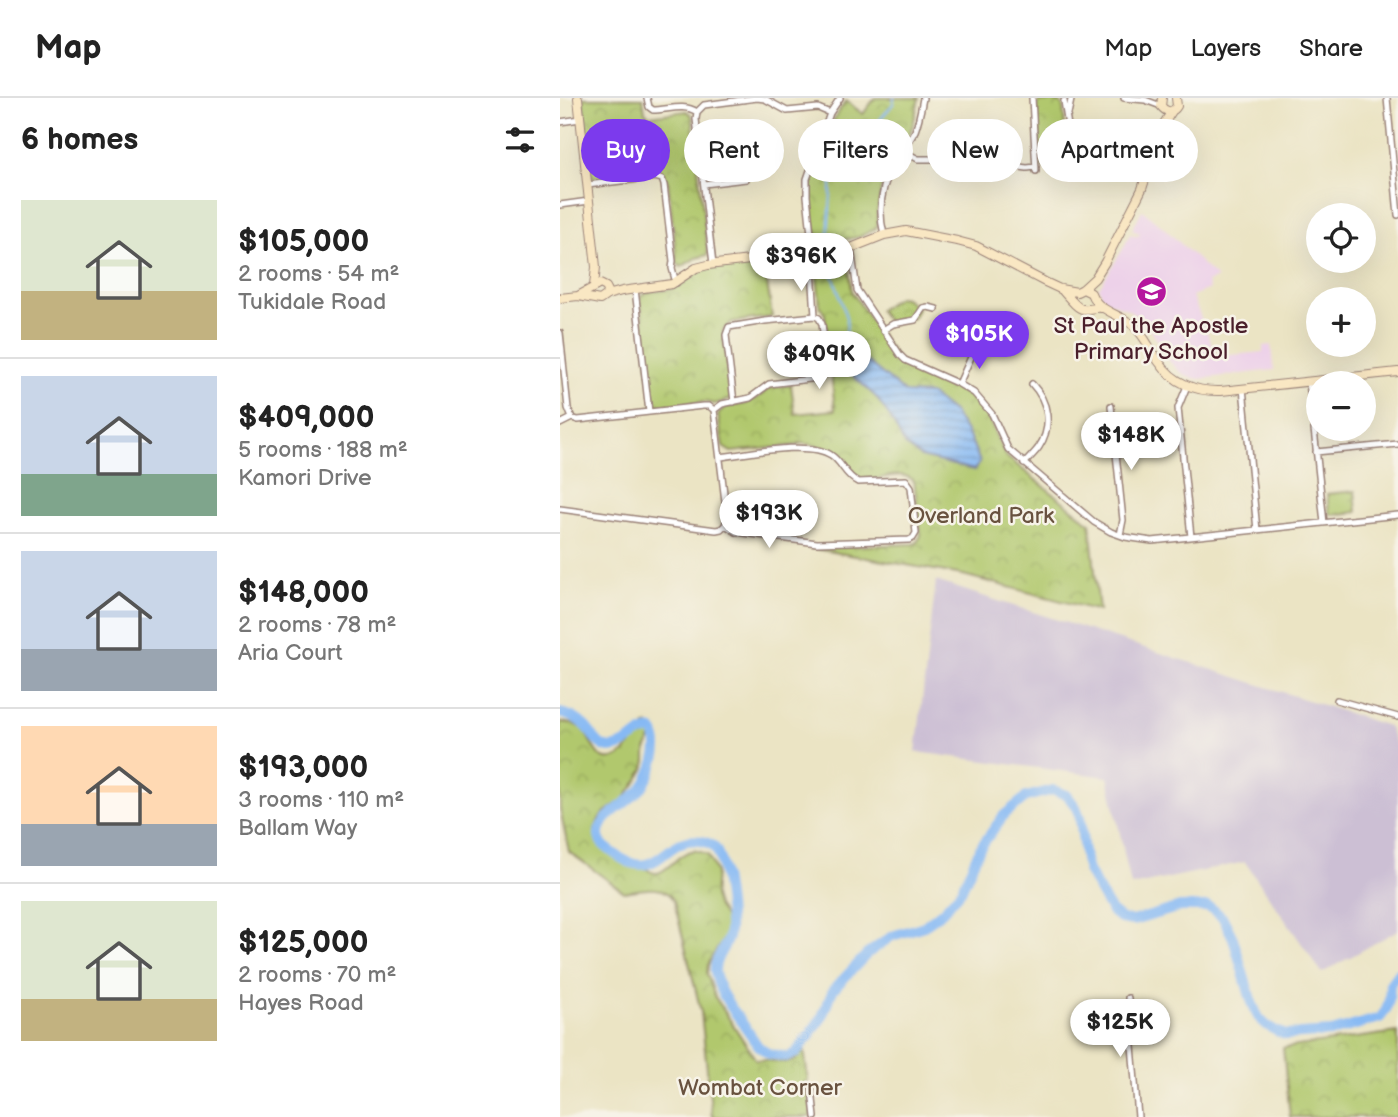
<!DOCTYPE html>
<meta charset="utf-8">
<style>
body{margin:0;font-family:"Balsamiq Sans",sans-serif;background:#f2f2f2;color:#222;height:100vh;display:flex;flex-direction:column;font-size:26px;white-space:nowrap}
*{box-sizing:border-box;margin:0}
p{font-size:23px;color:#767676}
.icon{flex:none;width:38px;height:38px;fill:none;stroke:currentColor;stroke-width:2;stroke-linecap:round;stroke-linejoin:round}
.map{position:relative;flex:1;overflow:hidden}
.details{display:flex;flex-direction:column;background:#fff;width:560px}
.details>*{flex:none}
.guide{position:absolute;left:21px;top:21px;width:665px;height:63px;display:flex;gap:14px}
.buttons{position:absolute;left:746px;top:105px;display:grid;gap:14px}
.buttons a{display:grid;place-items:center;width:70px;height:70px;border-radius:50%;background:#fff;box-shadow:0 7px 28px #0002;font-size:35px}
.price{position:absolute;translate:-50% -60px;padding:0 16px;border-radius:24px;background:#fff;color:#222;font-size:23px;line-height:46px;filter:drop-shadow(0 2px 4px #0008)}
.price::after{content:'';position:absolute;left:50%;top:42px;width:21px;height:16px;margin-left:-10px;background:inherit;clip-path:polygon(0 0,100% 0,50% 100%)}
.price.selected{background:#7c3aed;color:#fff}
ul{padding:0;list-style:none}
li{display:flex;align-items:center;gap:21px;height:175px;padding:0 21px}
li+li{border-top:2px solid #e0e0e0}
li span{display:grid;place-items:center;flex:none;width:196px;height:140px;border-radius:0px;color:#555}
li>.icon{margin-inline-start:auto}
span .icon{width:84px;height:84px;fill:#fffc;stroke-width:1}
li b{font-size:30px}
h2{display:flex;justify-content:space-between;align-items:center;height:84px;padding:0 21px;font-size:30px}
.tag{padding:0 24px;border-radius:32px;background:#fff;box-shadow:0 7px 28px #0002;font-size:24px;line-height:63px}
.tag.selected{background:#7c3aed;color:#fff}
header{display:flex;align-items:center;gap:42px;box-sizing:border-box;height:98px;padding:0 35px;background:#fff;border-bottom:2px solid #e0e0e0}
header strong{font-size:33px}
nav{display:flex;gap:38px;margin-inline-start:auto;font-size:24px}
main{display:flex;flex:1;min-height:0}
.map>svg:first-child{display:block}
.built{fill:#edd1e9}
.industrial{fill:#ccbfd4}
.park{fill:url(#park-crowns);stroke:#7e744c;stroke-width:2}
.water{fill:url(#water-rules);stroke:#686c90;stroke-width:2}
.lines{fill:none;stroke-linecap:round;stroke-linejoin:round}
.stream{stroke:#86b9f4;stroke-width:2}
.river{stroke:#86b9f4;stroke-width:10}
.street-casing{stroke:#9a8278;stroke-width:8}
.secondary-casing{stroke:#9a8278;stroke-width:10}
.street{stroke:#fff;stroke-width:5}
.secondary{stroke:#f9e7c3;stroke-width:8}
.labels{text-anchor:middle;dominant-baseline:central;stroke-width:5;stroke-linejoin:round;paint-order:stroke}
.poi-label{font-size:23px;fill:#4a1f2b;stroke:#f7f3e8}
.park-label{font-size:23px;fill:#69523f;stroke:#f7f3e8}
</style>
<header>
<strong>Map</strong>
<nav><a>Map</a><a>Layers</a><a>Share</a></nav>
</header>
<main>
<section class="details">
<h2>6 homes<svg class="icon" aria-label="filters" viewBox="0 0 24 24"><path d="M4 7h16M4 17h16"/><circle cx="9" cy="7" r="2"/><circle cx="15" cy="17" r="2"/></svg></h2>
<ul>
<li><span style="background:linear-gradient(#dfe7d0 65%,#c2b280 0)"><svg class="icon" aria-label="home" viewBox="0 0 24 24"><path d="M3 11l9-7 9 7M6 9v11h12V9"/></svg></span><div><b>$105,000</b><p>2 rooms · 54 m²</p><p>Tukidale Road</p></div></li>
<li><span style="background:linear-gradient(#c9d6e8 70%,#7fa58c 0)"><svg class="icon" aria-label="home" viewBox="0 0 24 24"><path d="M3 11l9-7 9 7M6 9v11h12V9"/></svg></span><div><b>$409,000</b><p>5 rooms · 188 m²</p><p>Kamori Drive</p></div></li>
<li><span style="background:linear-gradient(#c9d6e8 70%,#9aa5b1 0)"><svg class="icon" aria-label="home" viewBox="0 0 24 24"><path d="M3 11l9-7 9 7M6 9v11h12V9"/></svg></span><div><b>$148,000</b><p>2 rooms · 78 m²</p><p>Aria Court</p></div></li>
<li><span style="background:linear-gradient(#ffd9b3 70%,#9aa5b1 0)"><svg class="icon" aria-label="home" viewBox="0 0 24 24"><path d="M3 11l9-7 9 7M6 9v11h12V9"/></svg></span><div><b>$193,000</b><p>3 rooms · 110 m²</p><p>Ballam Way</p></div></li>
<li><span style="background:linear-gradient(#dfe7d0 70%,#c2b280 0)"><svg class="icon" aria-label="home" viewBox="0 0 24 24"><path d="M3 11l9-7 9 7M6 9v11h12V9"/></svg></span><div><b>$125,000</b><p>2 rooms · 70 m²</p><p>Hayes Road</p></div></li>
</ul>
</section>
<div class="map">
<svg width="838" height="1019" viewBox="0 0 838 1019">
<defs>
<pattern id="park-crowns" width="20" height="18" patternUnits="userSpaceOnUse" patternTransform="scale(1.75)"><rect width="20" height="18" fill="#b1c86d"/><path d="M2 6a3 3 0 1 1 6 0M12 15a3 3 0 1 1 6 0" fill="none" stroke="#9aab5f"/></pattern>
<pattern id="water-rules" width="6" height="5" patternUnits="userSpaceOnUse" patternTransform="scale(1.75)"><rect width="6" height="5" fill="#86b9f4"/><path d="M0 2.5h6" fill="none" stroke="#7096c6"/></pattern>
</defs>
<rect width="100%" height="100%" fill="#f7f3e8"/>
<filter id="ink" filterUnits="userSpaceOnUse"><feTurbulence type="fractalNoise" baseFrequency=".0143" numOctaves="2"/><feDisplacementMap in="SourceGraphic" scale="14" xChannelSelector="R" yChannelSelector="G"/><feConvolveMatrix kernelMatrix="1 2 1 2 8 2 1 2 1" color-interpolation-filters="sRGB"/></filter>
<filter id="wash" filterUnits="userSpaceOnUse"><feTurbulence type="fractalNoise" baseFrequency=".00686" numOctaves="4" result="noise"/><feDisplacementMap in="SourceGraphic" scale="28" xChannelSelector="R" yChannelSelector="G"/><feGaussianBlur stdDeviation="1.57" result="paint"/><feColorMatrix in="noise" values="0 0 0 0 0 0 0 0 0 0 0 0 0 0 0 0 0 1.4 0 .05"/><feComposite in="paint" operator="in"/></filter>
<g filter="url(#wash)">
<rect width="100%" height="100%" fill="#ebe4c4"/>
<path class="built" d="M582 112 604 130 657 180 647 184 649 191 632 198 656 256 672 257 703 254V248L711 247 714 272 639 281 629 279 620 274 610 264 592 234 579 220 569 212 543 201 539 190 563 151 570 136 579 138 580 135 572 132Z"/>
<path class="industrial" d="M376 483 828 628 838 651V832L762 875 685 764 571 788 548 679 356 654Z"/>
<path class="park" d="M23 0H83L85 14 89 18 127 13 132 17 148 157 136 160 121 169 117 165 108 84 103 76 95 75 38 81 31 78Z
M315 0H359L354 23 349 38 328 68 323 80 317 116 318 126 315 131 299 139 261 145 256 143C254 123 250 103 252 83 254 58 271 23 286 3L303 16Z
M493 3 499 4 503 8 505 31 511 52 508 73 490 74V69L481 70 477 7 479 4Z
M204 163 212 219 172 224 163 232 171 301 155 306 145 304 93 309 80 198C89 191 100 194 111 191 124 188 132 175 144 172 163 166 185 166 204 163Z
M288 164 292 194 336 260C357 281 391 283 414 302 432 318 434 339 447 359L530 425 539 513 403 477 250 450 353 446 357 445 361 437 354 383C339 369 318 386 300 381 289 377 285 364 277 356 267 348 252 347 239 345V347L171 354 163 349 158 317 165 309 185 306 198 300 210 290 231 287 235 316 275 312 265 217 260 208 257 178 261 176 260 172 256 170 263 166Z
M338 199 345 200 358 211 353 220 335 223 329 226 319 212Z
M795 393 797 414 772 417 769 414 767 396Z
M0 624C7 625 15 625 21 630 33 639 35 672 59 658 73 650 77 635 88 626L95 633 86 652V663L84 671 77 683 64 701 45 714 39 721 35 732 37 745C50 757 64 765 82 765 100 792 113 756 131 753 138 751 143 755 148 757L156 774 154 798 157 808 165 820 167 836 152 859 148 867 147 876 155 899 196 962C216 960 234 974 244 950L248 982 245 984 244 989 250 1000 252 1019H152L141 914 114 803C103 784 82 792 64 794L9 754 0 711Z
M838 934V1019H730L723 950Z"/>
<path class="water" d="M303 260 346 295 370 296 394 315 411 342 420 364 414 372 361 359 345 347 331 321 316 299 293 278V268Z"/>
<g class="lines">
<path class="stream" d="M268 144C268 122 272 102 271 81L284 64 305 46 317 25 333 6 334 0
M271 171C276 187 282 203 286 219 290 239 277 246 293 268"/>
<path class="river" d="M0 615C10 617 18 621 25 628 33 636 38 649 50 650 66 650 76 633 92 632 98 641 98 652 95 662 92 673 88 682 81 691 70 705 32 721 40 742 42 748 50 752 55 756 99 789 104 735 141 743 146 744 152 746 155 750 164 762 172 825 168 839 165 851 154 860 155 873 158 899 181 920 194 942L198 948 209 956 227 959 236 955 261 921 273 892 307 856 332 838 364 828 383 813 401 793 420 750 444 717 466 699 493 692 507 697 516 709 520 720 525 762 528 773 551 813 561 821 573 823 620 809H648L654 812 663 820 673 840 691 902 698 919 706 927 718 934 726 937 772 934 820 920 826 912 829 902 830 886 838 875"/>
</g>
</g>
<g filter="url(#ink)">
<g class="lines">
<defs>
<path id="street" d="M87 0 89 9 93 12C108 12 124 5 137 14
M472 0 476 73
M564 0 585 2 601 8
M827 0 838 117
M504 3 508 28 515 49 513 72
M508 16 511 2
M0 24 20 21
M343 53 358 61H399L467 70 476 69
M144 86 186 81
M27 87 95 79 102 81 104 87 113 163 112 170 116 185
M0 107 29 103
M324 137C318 113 321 88 334 66 341 55 349 45 355 33 359 23 361 11 363 0
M291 150 297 192 340 257 345 262 399 286 414 295 432 316 448 351 534 424 551 434 565 439 592 443 838 417
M253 155 247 98V81L270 15 280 0
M153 166 136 21 137 14 144 7 197 0 205 1 227 13 258 10 270 15
M75 191 89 314
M323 232 333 226 355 222 363 210 368 209 376 211
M0 235 8 310 12 320
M749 284 764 425
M399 286 416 248
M627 288 618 310 631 439
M683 290 697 432
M174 304 166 237 169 229 205 223 255 218
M551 308 563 422 560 437
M154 312 162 306 190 300 209 286 258 280 265 276 267 268 262 226 259 220 255 218 252 171
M154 312 167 420 165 427
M0 326 12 320 18 322 143 308H149L154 312
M756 354 838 346
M160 359C187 356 249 342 271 357 282 364 285 378 298 384L346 382 351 389 356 435 353 440 349 442 257 445 176 434 165 427
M464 366C469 360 475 355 479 349 493 328 488 303 472 286
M0 411 156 432 161 431 165 427
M777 602 838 619
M568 900 578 1019
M252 992 255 1019"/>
<path id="secondary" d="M18 0 36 169 34 188
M602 0 601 8C606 15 613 15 617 8L616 0
M501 191C506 196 517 211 523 211 529 212 535 209 541 210
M523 191 531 195C537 213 560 216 574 228 585 238 590 252 599 264 613 285 636 294 661 293L838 274
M18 198 40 186 46 189 48 193 47 197
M0 200 18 198 40 202 47 197 62 193 112 186 136 170 148 167 291 150 324 137 346 133 397 143 416 148 485 184 500 191 517 194 523 191 535 180 545 164 582 91 603 27 612 13"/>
</defs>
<use href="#street" class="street-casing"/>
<use href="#secondary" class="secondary-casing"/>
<use href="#street" class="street"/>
<use href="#secondary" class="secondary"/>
</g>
</g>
<defs>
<symbol id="school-disc" viewBox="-11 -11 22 22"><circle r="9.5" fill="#b5179e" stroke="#f7f3e8"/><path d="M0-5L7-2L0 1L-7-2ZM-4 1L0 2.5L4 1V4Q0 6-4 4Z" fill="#fff"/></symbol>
</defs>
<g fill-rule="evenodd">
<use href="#school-disc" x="574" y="176" width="35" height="35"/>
</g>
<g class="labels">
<g class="poi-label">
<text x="591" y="228">St Paul the Apostle<tspan x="591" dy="26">Primary School</tspan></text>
</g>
<g class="park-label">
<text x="421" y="418">Overland Park</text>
<text x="200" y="990">Wombat Corner</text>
</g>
</g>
</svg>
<div class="buttons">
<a><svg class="icon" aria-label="locate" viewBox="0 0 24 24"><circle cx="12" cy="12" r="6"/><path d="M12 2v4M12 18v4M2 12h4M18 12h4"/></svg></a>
<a>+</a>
<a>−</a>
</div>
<b class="price" style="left:241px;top:195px">$396K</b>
<b class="price selected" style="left:419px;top:273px">$105K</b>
<b class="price" style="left:259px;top:293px">$409K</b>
<b class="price" style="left:571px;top:374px">$148K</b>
<b class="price" style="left:209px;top:452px">$193K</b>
<b class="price" style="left:560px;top:961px">$125K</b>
<div class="guide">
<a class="tag selected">Buy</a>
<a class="tag">Rent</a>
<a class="tag">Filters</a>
<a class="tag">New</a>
<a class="tag">Apartment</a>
</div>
</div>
</main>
